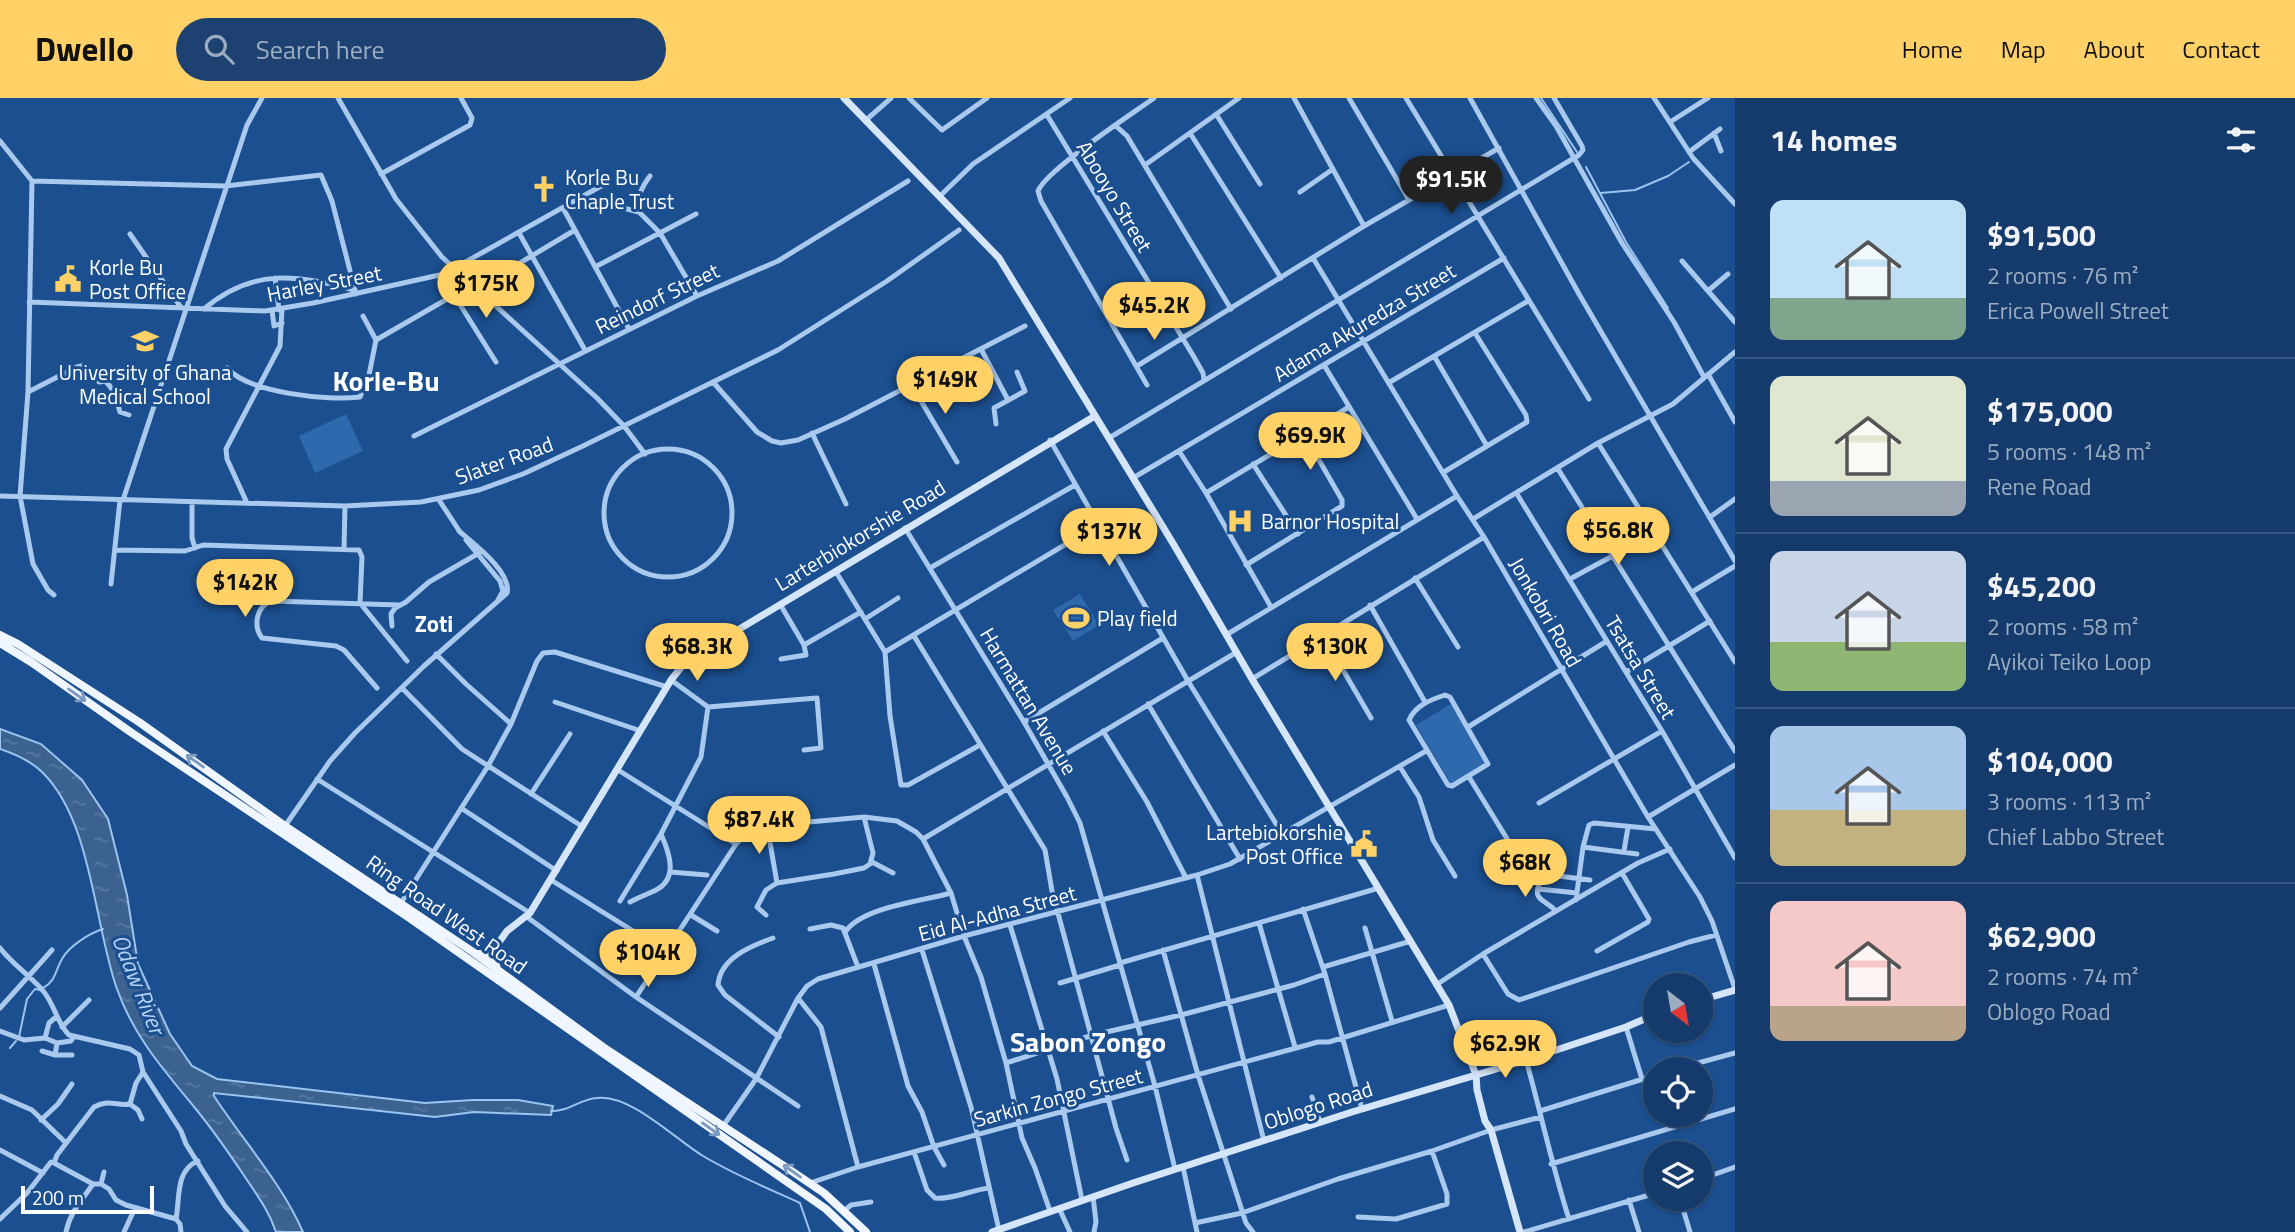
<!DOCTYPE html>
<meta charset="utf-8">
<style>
body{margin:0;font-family:"Titillium Web",sans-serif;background:#1d4271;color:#f1f3f6;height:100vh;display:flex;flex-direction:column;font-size:26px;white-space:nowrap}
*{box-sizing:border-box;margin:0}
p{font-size:23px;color:#9dadc1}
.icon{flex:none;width:38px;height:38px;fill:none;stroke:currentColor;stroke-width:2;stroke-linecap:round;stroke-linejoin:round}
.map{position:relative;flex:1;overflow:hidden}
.side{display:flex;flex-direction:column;background:#143b6b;width:560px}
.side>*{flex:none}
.needle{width:46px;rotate:149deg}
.buttons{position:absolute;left:1643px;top:875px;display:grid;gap:14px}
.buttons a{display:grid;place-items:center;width:70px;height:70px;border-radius:50%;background:#143b6b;box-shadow:0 2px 5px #0004,0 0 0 2px #33557e;font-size:35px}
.scale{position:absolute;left:21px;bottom:18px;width:133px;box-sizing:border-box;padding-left:7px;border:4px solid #fff;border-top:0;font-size:19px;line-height:24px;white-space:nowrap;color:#fff;-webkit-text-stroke:5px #1b4f8f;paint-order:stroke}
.price{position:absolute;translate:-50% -60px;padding:0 16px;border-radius:24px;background:#ffd166;color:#111;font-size:23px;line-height:46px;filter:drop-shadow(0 2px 4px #0008)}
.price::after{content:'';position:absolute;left:50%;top:42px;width:21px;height:16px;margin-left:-10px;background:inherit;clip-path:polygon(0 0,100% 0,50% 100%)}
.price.on{background:#222;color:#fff}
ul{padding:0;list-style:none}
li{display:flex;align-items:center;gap:21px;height:175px;padding:0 35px}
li+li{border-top:2px solid #33557e}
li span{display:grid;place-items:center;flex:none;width:196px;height:140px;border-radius:14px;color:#555}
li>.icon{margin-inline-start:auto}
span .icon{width:84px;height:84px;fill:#fffc;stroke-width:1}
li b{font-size:30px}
h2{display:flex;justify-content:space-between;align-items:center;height:84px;padding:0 35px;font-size:30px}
header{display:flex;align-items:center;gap:42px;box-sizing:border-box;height:98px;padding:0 35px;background:#ffd166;color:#111}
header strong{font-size:33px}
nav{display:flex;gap:38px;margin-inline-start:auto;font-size:24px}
.search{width:490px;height:63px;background:#1d4271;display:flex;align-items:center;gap:18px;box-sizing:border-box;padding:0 24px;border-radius:38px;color:#9dadc1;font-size:26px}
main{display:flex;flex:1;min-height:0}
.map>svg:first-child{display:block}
.park{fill:#2e69ad}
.water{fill:url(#water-ripples);stroke:#9cc4f0;stroke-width:2}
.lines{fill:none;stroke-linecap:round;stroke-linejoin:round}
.stream{stroke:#9cc4f0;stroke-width:2}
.street{stroke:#a9c9ee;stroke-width:5}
.secondary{stroke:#d6e6fa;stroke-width:7}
.primary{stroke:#f0f6ff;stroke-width:8}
.oneway{stroke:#7b9ac1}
.labels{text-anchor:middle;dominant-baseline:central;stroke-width:6;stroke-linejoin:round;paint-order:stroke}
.poi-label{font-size:21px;fill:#fff;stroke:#1b4f8f;text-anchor:start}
.street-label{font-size:21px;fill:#fff;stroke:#1b4f8f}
.neighbourhood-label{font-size:23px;font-weight:bold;fill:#fff;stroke:#1b4f8f}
.water-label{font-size:23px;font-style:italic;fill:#b5d3f5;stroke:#1b4f8f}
.district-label{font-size:28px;font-weight:bold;fill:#fff;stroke:#1b4f8f}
</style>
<header>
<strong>Dwello</strong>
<div class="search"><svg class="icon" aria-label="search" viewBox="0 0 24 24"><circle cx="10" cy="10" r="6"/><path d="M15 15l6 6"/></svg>Search here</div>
<nav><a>Home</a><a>Map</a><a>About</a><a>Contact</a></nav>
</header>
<main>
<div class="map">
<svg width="1735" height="1134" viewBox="0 0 1735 1134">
<defs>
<pattern id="water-ripples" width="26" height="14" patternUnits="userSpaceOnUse" patternTransform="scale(1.75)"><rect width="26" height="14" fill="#3c6290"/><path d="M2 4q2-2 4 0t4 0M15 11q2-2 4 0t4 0" fill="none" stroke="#597aa1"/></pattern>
</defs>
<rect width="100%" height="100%" fill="#1b4f8f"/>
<path class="park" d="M346 316 363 353 315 375 299 338Z
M1080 496 1099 527 1073 543 1053 512Z
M1451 606 1487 665 1451 686 1416 627Z"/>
<path class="water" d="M0 631 41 646 82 682 108 721 127 797 138 866 170 936 192 968 217 981 425 1005 473 1002H518L553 1008 551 1017 474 1014 435 1019 214 995V998C244 1044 281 1084 303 1134H276C269 1113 257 1097 245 1079 229 1055 213 1032 195 1010 164 972 134 939 117 891 94 827 92 721 41 673 29 662 15 656 0 651Z"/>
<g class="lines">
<path class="stream" d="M1541 0 1577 54
M1586 69 1626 144 1668 210
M1601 95 1635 92 1668 78 1689 64
M43 890C56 883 55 873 62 861 69 848 90 835 103 831
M19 939 27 901 35 891 40 892
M10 950 16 943
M551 1013C568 1014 580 1001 597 1000 631 996 675 1041 703 1058 735 1077 767 1090 800 1105L810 1134"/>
<path class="street" d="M338 0 396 101 442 159 597 300 624 328 645 356
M909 0 942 32 987 0
M1294 0 1364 128
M1349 0 1409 102
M1406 0 1589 301
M1470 0 1579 196 1735 463
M1536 0 1556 28 1622 145 1674 224 1704 279
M1654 0 1693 60 1735 106
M1216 16 1260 86
M1047 17 1194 259 1203 275 1204 282
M866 22 891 0
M1670 24 1708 0
M1116 28 1127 38 1231 211
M1190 35 1281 180
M1714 35 1721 53
M0 43 32 83 28 294 20 398 33 466 48 492 54 497
M1689 54 1720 31
M1145 67 1239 0
M381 76 470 27 472 20 461 0
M32 83 226 88 321 77 332 103 356 196
M1300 94 1333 71
M941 97 973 66 1070 0
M619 109 639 114 660 135 697 198
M563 110 629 231
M639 114C637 99 641 90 650 78
M519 135 585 252
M130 136 180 208
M1313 160 1457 398 1484 439 1648 719 1700 799 1712 823 1735 891
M1682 163 1735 224
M595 169 696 116
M275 180 279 212
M478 190 575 132
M1709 192 1728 176
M29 204 265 213 313 205 444 176 603 87
M204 211C252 170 298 176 354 192
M272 212 274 228 282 225
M376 242 454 197 496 264
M981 251 1008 302
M1434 258 1487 348
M1324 267 1417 421
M1137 268 1364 128 1499 50
M227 270C249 295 327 303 360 299L369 277 376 242 363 218
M1708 276 1735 324
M713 284 757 334 772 343 781 345 798 342 845 321 1025 228
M1390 284 1528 203
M911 286 957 364
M1147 287 1041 103 1038 93C1046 72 1132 16 1154 0
M28 294 77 269 86 267 99 284 105 283C115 291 116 302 120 314L129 317
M996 326 994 310 1025 293 1017 274
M812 335 846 406
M414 338 697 198 778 163 908 83
M1109 340 1579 57 1583 52 1582 48 1554 0
M1050 342 1188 583 1283 737
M1598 345 1735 564
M604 415a64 64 0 1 1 128 0a64 64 0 1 1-128 0Z
M1179 353 1206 395 1271 509
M1253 366 1298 436
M1558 371 1735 653
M1444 374 1527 324 1526 317 1475 235
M1133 380 1504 160
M1206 395 1349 309
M1517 396 1662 633 1735 760
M0 398 345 408 421 404 479 392 523 376 583 348 778 252 887 183 959 132
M123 402 247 27 262 0
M439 402 460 434
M192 404V440L195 450
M247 405 227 361 226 351 280 248 282 211
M1710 419 1735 401
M1473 421 1598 345 1673 306 1735 254
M905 430 1024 624 1067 699 1080 725 1155 988 1175 1071
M466 442 500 483 503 493 498 502
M344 451 345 408
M115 452 185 453 203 447 359 452 362 459 360 505 407 563
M1246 467 1342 408V402L1304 336
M930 470 1075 387
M836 474 885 554 890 618 901 687H908L980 647
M1415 480 1458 549
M1570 481 1655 435
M111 486 120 402
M1692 494 1735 468
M780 506 804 547 806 557 781 561
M1370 507 1425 604
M865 521 898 500
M392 528 391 516 395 510 406 504 429 484 479 455
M1322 536 1371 620
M1226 537 1457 398
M914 538 1045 752 1052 793 1116 1030 1127 1062
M804 547 861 514
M885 554 1098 427
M436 556 466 586 511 626
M1626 574 1710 523
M1252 581 1484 439
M671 582 708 609
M377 590 344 552 336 548 262 540C253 528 256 508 272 503L399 507
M402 590 462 651 583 729
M1445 597 1450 599 1488 666 1452 688 1448 687 1409 622C1416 607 1430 602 1445 597Z
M555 604 641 633
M1148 606 1240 761
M708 609 817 600 821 650 804 652
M1024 624 1163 540
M1468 629 1607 543
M1103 633 1147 704 1186 780
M1400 669 1419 699 1433 742 1455 778
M618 672 736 746
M1469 679 1522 765 1525 785
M317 681 530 815
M531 696 570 636
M1539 705 1662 633
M461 710 557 773
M1648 719 1735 667
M767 727 777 785
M285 728 330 663 355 635 424 568 507 495C512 474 474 446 459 433
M923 741 1237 554
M1583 749 1637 756
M1624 753 1628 729
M872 764 893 775
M670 774 707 777
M1197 777 1264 1043
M551 782 667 854
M1539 791 1577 795
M1576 802 1583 749 1589 727 1594 725 1656 731
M620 803 661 736 701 659 708 609
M630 804C639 799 648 796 656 792 679 780 669 754 661 736
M401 805 488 668 511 626 537 563 543 555 555 554 667 589
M1303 811 1325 876 1362 1011
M1556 813C1541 798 1530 804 1543 776L1590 782
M691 817 717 833
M766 817 757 809 766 792 777 785 834 776 864 770 870 766 873 755 864 719
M527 819 636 899 798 1008
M1259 825 1295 949
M1010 827 1057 981 1082 1102
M1365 830 1392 923
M810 831 831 827 843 830 858 869
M846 833C863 809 923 803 951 795
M773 840C751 848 720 860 718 887L725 897 779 939
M0 850C13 867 31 878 44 894 55 908 57 925 69 937L130 951 139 957 143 974 181 1033 186 1046 225 1108 247 1134
M922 852 971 1009 999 1132
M1163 852 1198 977 1246 1125 1253 1134
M1597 853 1648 824 1649 821 1622 775
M1483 856 1508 896 1519 902 1689 844 1716 837
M1120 865 1379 790
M874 866 908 988 922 1014 934 1049 944 1067
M1323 869 1411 843
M1060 885 1120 867
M1436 887 1483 856 1638 765 1670 751
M636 899 736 746 754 729 864 719 897 723 916 734 923 741 951 795 964 838 981 879 1006 965 1022 1040 1035 1070 1050 1113
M798 900 821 929 858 1069
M0 910 52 852
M62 929 89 902
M1626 929 1642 981
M0 933 24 942 45 940 49 925 57 918
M45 940 57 945 71 943 74 938
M42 953 55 957 57 945
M55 957H72
M1526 962C1541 1015 1552 1068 1569 1121
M1006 965 1093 937 1181 917 1294 887 1325 876
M1676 971 1735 955
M0 998 32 1012 66 1045
M1312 999 1320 1024
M130 1006 136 985 143 974
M130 1006 138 1012 142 1021
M1540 1013 1656 977
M41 1022 58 1006 72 986
M723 1028 756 981 798 900 807 888 818 881 964 838 1197 777 1230 766 1426 653
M0 1052 43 1075
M914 1054 927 1092 935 1100C952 1102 971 1092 989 1090
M54 1065 93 1086H101L109 1091 116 1102 126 1107 176 1121 180 1126 181 1134
M1551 1066 1735 1011
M1183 1069 1197 1134
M1701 1081 1735 1069
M810 1085 858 1069 1318 944H1329L1449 907
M101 1086 104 1074
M1093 1098 1096 1124 1094 1134
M1680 1101 1690 1134
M1629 1102 1639 1134
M1059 1110 1070 1134
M844 1113 851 1107 871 1104
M1358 1119 1396 1121 1447 1106V1096L1432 1053
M0 1121 27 1095 51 1064 54 1065 57 1057 94 1009C110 1000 118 1009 130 1006
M176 1121C180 1101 175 1072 198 1063
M1195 1125 1242 1115 1338 1081 1432 1053 1491 1032 1541 1019
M66 1134C70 1114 82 1102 93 1086
M124 1134 135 1110
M1524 1134 1656 1095"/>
<path class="secondary" d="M844 0 999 160 1174 447 1252 581 1449 907 1476 977 1477 992 1485 1023 1491 1032 1520 1134
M489 858 507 833 530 815 671 582 686 563 1095 318
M1701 902 1735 892
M992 1134 1133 1085 1352 1014 1526 962 1626 929 1656 916"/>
<path class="primary" d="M0 537 18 546 139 624 285 728 473 854 603 949 793 1074 824 1095 866 1134
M0 545 31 564 132 635 408 819 826 1111 850 1134
M476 856H486L492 853 497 871"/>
</g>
<defs><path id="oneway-shaft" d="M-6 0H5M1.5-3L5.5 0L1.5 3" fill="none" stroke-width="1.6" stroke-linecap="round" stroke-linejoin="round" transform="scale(1.75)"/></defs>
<g class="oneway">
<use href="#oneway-shaft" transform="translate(77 597) rotate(35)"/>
<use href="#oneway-shaft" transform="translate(195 663) rotate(-145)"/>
<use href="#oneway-shaft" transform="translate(711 1031) rotate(35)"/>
<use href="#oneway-shaft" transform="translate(792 1073) rotate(-145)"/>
</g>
<defs>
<symbol id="church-bare" viewBox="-9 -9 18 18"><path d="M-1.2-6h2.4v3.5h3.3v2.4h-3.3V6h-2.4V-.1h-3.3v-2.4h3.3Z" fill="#ffd166" stroke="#1b4f8f" stroke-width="2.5" paint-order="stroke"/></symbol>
<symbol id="civic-bare" viewBox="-9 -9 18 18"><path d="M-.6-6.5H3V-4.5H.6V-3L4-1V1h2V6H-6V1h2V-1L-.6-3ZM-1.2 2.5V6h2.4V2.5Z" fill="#ffd166" stroke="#1b4f8f" stroke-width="2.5" paint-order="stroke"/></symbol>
<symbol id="university-bare" viewBox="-9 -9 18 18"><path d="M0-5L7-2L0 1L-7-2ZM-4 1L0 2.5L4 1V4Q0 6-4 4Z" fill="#ffd166" stroke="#1b4f8f" stroke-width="2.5" paint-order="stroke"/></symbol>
<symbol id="hospital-bare" viewBox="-9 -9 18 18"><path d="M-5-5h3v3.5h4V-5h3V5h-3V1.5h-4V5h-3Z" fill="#ffd166" stroke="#1b4f8f" stroke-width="2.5" paint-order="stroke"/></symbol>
<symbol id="stadium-bare" viewBox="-9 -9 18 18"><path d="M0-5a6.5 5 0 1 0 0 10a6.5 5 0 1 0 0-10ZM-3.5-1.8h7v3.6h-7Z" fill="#ffd166" stroke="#1b4f8f" stroke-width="2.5" paint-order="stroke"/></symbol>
</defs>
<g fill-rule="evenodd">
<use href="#church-bare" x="525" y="72" width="38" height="38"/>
<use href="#civic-bare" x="49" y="162" width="38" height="38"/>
<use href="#university-bare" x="126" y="224" width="38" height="38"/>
<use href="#hospital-bare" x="1221" y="404" width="38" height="38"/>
<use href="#stadium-bare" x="1057" y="501" width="38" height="38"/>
<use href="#civic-bare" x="1345" y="727" width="38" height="38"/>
</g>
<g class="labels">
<g class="poi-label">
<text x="565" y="79">Korle Bu<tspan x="565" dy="24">Chaple Trust</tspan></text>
<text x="89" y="169">Korle Bu<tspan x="89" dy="24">Post Office</tspan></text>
<text x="145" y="274" text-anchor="middle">University of Ghana<tspan x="145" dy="24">Medical School</tspan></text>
<text x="1261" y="423">Barnor Hospital</text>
<text x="1097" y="520">Play field</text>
<text x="1343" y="734" text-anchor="end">Lartebiokorshie<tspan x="1343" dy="24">Post Office</tspan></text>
</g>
<g class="street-label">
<text transform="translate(1115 98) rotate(59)">Abooyo Street</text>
<text transform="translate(324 185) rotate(-11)">Harley Street</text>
<text transform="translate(657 200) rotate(-26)">Reindorf Street</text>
<text transform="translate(1364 224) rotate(-31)">Adama Akuredza Street</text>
<text transform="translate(504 362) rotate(-20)">Slater Road</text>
<text transform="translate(860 437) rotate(-31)">Larterbiokorshie Road</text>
<text transform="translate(1546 514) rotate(60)">Jonkobri Road</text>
<text transform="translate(1641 569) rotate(59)">Tsatsa Street</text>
<text transform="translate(1029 603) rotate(59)">Harmattan Avenue</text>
<text transform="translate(997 815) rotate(-15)">Eid Al-Adha Street</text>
<text transform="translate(447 816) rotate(35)">Ring Road West Road</text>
<text transform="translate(1058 999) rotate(-15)">Sarkin Zongo Street</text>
<text transform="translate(1318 1007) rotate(-18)">Oblogo Road</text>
</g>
<g class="neighbourhood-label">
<text x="434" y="525">Zoti</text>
</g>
<g class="water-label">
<text transform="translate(139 886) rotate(68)">Odaw River</text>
</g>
<g class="district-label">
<text x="386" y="282">Korle-Bu</text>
<text x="1088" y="943">Sabon Zongo</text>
</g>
</g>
</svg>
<div class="buttons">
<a><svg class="needle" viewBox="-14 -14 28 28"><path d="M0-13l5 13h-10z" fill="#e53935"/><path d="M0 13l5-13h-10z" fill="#9dadc1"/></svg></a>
<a><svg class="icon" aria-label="locate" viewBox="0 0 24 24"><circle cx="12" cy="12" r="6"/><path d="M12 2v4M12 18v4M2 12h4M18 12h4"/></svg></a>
<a><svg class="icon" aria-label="layers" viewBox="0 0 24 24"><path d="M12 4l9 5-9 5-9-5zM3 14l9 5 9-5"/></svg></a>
</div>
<div class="scale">200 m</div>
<b class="price on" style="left:1451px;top:118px">$91.5K</b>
<b class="price" style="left:486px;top:222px">$175K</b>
<b class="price" style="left:1154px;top:244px">$45.2K</b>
<b class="price" style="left:945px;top:318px">$149K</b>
<b class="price" style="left:1310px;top:374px">$69.9K</b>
<b class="price" style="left:1618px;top:469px">$56.8K</b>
<b class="price" style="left:1109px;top:470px">$137K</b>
<b class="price" style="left:245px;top:521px">$142K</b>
<b class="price" style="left:697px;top:585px">$68.3K</b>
<b class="price" style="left:1335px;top:585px">$130K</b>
<b class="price" style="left:759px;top:758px">$87.4K</b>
<b class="price" style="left:1525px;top:801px">$68K</b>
<b class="price" style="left:648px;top:891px">$104K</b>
<b class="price" style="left:1505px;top:982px">$62.9K</b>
</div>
<section class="side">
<h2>14 homes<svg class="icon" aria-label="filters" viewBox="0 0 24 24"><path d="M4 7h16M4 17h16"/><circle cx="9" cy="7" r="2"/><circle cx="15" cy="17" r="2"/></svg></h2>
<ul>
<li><span style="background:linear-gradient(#bfe0f5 70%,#7fa58c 0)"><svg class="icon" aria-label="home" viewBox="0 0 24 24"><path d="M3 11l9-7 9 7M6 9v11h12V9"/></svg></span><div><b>$91,500</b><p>2 rooms · 76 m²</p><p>Erica Powell Street</p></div></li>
<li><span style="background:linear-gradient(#dfe7d0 75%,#9aa5b1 0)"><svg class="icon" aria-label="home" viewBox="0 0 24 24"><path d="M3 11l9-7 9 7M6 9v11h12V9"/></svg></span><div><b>$175,000</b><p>5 rooms · 148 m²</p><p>Rene Road</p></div></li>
<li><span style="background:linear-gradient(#c9d6e8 65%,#8fb573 0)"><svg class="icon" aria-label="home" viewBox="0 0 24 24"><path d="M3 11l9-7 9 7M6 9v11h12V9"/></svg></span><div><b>$45,200</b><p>2 rooms · 58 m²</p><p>Ayikoi Teiko Loop</p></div></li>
<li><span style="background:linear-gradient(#a9c7e8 60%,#c2b280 0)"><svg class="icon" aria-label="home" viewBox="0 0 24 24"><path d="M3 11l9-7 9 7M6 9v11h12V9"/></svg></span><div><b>$104,000</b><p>3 rooms · 113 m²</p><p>Chief Labbo Street</p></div></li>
<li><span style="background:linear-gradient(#f6c9c9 75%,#b9a48a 0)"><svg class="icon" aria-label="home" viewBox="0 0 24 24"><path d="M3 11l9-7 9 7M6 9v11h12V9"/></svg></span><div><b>$62,900</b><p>2 rooms · 74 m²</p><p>Oblogo Road</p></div></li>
</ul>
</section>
</main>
